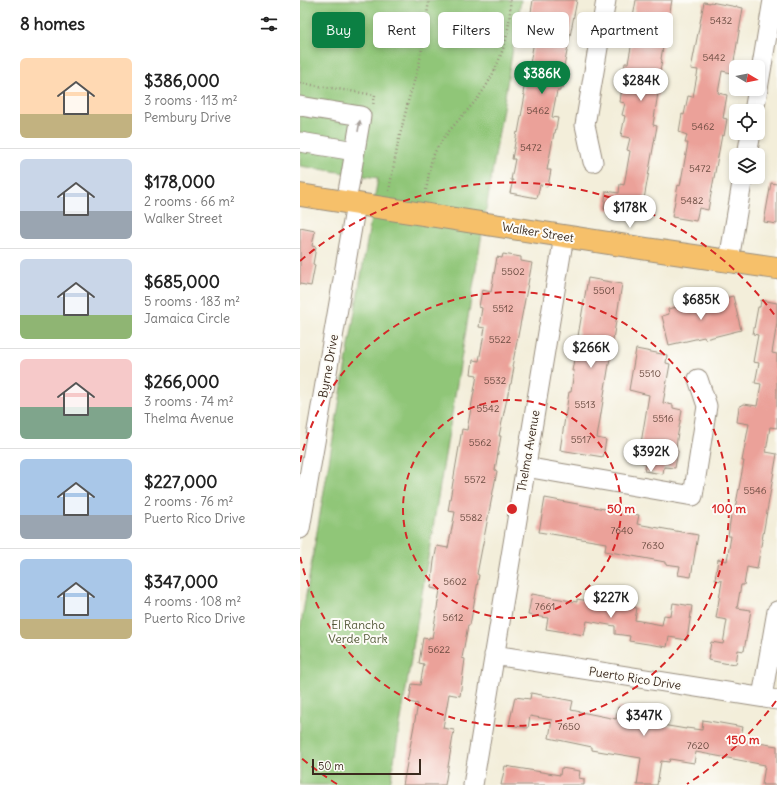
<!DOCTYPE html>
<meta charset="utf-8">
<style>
body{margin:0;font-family:Delius,sans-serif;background:#f6f6f6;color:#222;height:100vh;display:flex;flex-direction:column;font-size:15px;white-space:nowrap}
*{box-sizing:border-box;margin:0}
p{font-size:13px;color:#767676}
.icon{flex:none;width:22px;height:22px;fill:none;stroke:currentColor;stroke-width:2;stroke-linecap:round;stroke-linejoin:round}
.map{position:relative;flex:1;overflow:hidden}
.drawer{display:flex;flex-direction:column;background:#fff;width:300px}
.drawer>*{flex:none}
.hud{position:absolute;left:12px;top:12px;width:380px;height:36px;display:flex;gap:8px}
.needle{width:26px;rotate:100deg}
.controls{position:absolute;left:429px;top:60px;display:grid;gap:8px}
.controls a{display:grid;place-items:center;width:36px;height:36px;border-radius:6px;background:#fff;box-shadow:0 2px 6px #0003;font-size:20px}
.scale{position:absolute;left:12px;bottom:10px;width:109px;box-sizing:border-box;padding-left:4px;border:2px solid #3b2a1e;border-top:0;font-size:11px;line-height:14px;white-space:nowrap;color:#3b2a1e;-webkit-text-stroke:3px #fdfcf7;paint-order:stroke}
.price{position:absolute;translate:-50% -34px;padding:0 9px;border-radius:14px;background:#fff;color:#222;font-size:13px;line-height:26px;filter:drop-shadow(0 1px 2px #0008)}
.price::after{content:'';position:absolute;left:50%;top:24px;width:12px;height:9px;margin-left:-6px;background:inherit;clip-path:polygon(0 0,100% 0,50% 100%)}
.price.selected{background:#0b8043;color:#fff}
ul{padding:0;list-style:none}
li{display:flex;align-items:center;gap:12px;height:100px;padding:0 20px}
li+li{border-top:1px solid #e0e0e0}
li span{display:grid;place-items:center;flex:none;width:112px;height:80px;border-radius:6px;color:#555}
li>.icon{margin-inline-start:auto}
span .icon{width:48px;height:48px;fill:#fffc;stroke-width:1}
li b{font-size:17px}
h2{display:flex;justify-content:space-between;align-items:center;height:48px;padding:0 20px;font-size:17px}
.pill{padding:0 14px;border-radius:6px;background:#fff;box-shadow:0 2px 6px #0003;font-size:14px;line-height:36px}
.pill.selected{background:#0b8043;color:#fff}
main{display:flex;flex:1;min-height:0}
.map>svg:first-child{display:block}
.green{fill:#90c678;stroke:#66784b}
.building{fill:#eba199}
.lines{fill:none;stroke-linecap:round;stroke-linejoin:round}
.minor-casing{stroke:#978c7c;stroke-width:21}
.major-casing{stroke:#978c7c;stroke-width:24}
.path{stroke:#978c7c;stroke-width:2.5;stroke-dasharray:1 3;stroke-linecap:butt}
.minor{stroke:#fff;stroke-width:19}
.major{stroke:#f6c06b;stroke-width:22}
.oneway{fill:#a79f9a}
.ring{fill:none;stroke:#d62828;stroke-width:2;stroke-dasharray:7 5}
.labels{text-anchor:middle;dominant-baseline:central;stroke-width:4;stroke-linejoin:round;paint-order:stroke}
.number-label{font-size:10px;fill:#67483d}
.street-label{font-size:12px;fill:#3b2a1e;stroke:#fdfcf7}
.park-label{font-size:12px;fill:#545939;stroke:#fdfcf7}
.centre{fill:#d62828;stroke:#fdfcf7;stroke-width:2}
.ring-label{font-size:12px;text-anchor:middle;font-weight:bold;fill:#d62828;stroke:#fdfcf7;stroke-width:4;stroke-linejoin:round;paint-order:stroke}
</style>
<main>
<section class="drawer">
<h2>8 homes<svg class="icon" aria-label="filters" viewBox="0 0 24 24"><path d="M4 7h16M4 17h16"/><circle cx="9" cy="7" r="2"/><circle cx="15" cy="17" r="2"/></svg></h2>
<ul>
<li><span style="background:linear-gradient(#ffd9b3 70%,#c2b280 0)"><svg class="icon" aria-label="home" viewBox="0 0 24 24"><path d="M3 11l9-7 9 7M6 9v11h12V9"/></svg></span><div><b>$386,000</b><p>3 rooms · 113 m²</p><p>Pembury Drive</p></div></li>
<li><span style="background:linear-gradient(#c9d6e8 65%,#9aa5b1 0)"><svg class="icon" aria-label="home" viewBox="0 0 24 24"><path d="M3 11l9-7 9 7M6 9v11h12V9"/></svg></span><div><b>$178,000</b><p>2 rooms · 66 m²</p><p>Walker Street</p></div></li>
<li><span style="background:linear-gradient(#c9d6e8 70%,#8fb573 0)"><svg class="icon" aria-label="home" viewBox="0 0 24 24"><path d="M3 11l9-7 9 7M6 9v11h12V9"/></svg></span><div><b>$685,000</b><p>5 rooms · 183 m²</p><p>Jamaica Circle</p></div></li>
<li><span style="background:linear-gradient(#f6c9c9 60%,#7fa58c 0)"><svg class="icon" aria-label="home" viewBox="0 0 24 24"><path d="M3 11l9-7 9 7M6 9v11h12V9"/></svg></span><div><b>$266,000</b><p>3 rooms · 74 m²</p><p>Thelma Avenue</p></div></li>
<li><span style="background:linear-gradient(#a9c7e8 70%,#9aa5b1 0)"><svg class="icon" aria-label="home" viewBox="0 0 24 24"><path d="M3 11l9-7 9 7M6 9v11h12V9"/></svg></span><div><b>$227,000</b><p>2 rooms · 76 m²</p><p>Puerto Rico Drive</p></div></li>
<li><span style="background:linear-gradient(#a9c7e8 75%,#c2b280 0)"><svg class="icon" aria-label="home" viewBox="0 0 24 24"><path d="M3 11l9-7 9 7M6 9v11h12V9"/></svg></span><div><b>$347,000</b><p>4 rooms · 108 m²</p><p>Puerto Rico Drive</p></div></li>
</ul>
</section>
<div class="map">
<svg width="477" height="785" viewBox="0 0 477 785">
<rect width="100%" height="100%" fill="#fdfcf7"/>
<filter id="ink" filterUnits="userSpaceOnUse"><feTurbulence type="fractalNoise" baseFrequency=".025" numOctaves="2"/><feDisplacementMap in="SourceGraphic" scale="8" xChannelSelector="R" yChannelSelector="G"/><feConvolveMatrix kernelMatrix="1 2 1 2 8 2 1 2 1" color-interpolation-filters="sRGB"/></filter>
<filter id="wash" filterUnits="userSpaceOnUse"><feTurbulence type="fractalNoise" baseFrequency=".012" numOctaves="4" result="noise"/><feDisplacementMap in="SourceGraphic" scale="16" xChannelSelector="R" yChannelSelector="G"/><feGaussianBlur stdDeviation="0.9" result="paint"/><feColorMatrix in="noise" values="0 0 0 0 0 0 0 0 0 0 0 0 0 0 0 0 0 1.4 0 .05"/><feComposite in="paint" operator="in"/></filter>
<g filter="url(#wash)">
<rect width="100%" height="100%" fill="#f3eeda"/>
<path class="green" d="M0 0H221L90 785H0V630L78 178 0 166Z"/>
<g id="blocks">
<path class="building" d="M233 0H277L263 72H266L263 88 260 87V91H257L252 117 258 118 255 133H254L247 170H251L248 186 240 185 237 198 210 193 213 180H211L215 159H212L217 132 218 133 225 95 223 94 225 80H227L236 30 235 28H233L235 18 231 12Z
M336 0H372L368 22H367L361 59 362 60 356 92 358 93 353 125 357 126 341 216 304 209 306 191 319 193 320 184 324 185 330 151 327 150 330 138 321 136 325 116 322 115 325 103 320 102 325 63H328L332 42 329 41Z
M404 2 410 3V2L443 8 432 73 422 71 418 93 427 95 423 118 427 119 424 136 422 135 408 210 399 208 396 221 372 217 378 185 380 186 388 143H385L387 135 379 132 382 114 384 115 388 96 393 97 398 70 391 69Z
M471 183 477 184V224L464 222Z
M0 228 15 231 12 246 16 247 13 264 15 265 11 286 0 284Z
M203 254 221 257V261L232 263 212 367H214L211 384H210L199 436H201L195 470 197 471 177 574 179 575 175 598 170 625H168L162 658 165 659 160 696 149 694 143 728 154 730 145 785H103L118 704 109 702 112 684 120 685 124 664 119 663 123 638 129 639V637L132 638 140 590 131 588 134 561 137 546 148 548 155 512 148 511 159 447 162 429 167 430 177 375 171 374 173 360 179 361 185 328 179 327 182 308 179 307 182 290 191 292 197 257 202 258Z
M288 278 322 284 297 438 306 440 303 457 260 450 269 392H271L274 371H272Z
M433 296 441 330 405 339 404 337 369 345 362 316 369 314 368 309 396 303 397 305Z
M461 300 477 303V323L472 353 477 354V428L470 427 466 452 477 454 457 569 447 567 444 585H441L437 608 451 610 444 651 438 650 436 664 429 663V664L408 660 411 642 423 644 427 620 416 618 422 581 415 580 418 559 427 561 431 536H428L432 508 435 509 444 461H442L449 424 437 422 439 407 444 404 457 406 461 384 455 383 459 363 453 362 458 335 453 334 458 307H460Z
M336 349 367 355 366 363 370 364 363 403 373 405V408L382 410 377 439 376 450 378 451 375 468 364 467 363 474 344 471 346 464 338 461 349 395 329 390Z
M245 498 310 510 311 509 327 512V513L339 515 337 524 398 535 391 577 378 575 380 566 365 564V562L305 551 306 543 239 532Z
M232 594 277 602V599L318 606V604L337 608 335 620 362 625 364 615 371 616 373 603 392 606 387 640 369 637 367 647 329 641 330 636 315 634V626L287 621 284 635 246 629 248 618 228 615Z
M231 693 273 701 271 710 316 719 318 707 358 714 356 724 386 729V728L402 730 403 720 443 727 440 740 477 746V785H462L465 765 396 752 394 763 370 759 369 762 361 761 357 785H337L341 758 292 750V747L249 738 252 720 230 716 228 728 209 725 215 697 230 699Z
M205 766 260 775 261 768 280 771 279 778 284 779V785H201Z"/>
</g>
</g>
<g filter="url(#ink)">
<use href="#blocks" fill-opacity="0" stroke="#978c7c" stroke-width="1"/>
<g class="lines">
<defs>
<path id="minor" d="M458 89 473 0
M0 106 61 116 55 151 0 142
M454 111 458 89
M447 155 451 133
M293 162 285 125 306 0
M46 203 55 151
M429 260 443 177
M225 467 393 496 407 406 398 379
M0 529 56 204
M194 655 477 700
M462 697 477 611
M173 785 264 236"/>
<path id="major" d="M0 195 347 249 477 268"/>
</defs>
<use href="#minor" class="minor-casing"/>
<use href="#major" class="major-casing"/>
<path class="path" d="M0 83 75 95 73 106
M126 190C129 177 129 164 135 152 144 134 164 115 177 99 197 74 212 33 210 0
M89 191 98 143 109 98 119 65 125 31 129 0"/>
<use href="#minor" class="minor"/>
<use href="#major" class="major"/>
</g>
<defs><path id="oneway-solid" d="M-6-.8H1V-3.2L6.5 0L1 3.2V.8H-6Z"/></defs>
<use class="oneway" href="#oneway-solid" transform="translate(59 126) rotate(-80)"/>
</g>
<g class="ring">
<circle cx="212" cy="509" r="109"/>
<path d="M0 462A217 217 0 1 1 0 556"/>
<path d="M476 701A326 326 0 0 1 387 784M37 784A326 326 0 0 1 0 757M0 261A326 326 0 0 1 476 317"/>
</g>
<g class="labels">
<g class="number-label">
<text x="421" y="20">5432</text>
<text x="414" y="57">5442</text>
<text x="238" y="110">5462</text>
<text x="403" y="126">5462</text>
<text x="231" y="147">5472</text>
<text x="400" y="168">5472</text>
<text x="392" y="200">5482</text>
<text x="213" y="271">5502</text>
<text x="304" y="290">5501</text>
<text x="203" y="308">5512</text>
<text x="200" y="339">5522</text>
<text x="350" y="373">5510</text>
<text x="195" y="380">5532</text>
<text x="285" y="404">5513</text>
<text x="188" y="408">5542</text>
<text x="363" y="418">5516</text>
<text x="281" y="439">5517</text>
<text x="180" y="442">5562</text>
<text x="175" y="479">5572</text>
<text x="455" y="490">5546</text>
<text x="171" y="517">5582</text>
<text x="322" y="530">7640</text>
<text x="353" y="545">7630</text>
<text x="155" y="581">5602</text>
<text x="245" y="606">7661</text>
<text x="153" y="617">5612</text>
<text x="139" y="649">5622</text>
<text x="269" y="726">7650</text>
<text x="398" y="745">7620</text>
</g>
<g class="street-label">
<text transform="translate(238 232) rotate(9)">Walker Street</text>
<text transform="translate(28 366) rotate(-80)">Byrne Drive</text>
<text transform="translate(228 451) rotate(-80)">Thelma Avenue</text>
<text transform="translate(335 678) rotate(9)">Puerto Rico Drive</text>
</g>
<g class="park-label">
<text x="58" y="624">El Rancho<tspan x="58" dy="14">Verde Park</tspan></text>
</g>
</g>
<circle cx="212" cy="509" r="6" class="centre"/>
<g class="ring-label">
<text x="321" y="513">50 m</text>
<text x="429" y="513">100 m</text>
<text x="443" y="744">150 m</text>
</g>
</svg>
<div class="controls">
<a><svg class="needle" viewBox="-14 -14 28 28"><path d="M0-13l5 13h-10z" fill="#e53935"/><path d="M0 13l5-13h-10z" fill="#767676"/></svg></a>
<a><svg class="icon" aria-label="locate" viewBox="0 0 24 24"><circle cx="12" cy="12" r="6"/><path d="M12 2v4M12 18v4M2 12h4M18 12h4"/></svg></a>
<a><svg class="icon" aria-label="layers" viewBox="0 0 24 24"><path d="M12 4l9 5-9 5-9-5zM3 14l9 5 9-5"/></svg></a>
</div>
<div class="scale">50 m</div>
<b class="price selected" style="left:242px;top:95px">$386K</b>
<b class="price" style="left:341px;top:102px">$284K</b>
<b class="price" style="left:330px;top:229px">$178K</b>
<b class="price" style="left:401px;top:321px">$685K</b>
<b class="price" style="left:291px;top:369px">$266K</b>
<b class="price" style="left:351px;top:473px">$392K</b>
<b class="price" style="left:311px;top:619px">$227K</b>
<b class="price" style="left:344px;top:737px">$347K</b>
<div class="hud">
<a class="pill selected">Buy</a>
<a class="pill">Rent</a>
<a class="pill">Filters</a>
<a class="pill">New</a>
<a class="pill">Apartment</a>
</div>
</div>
</main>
